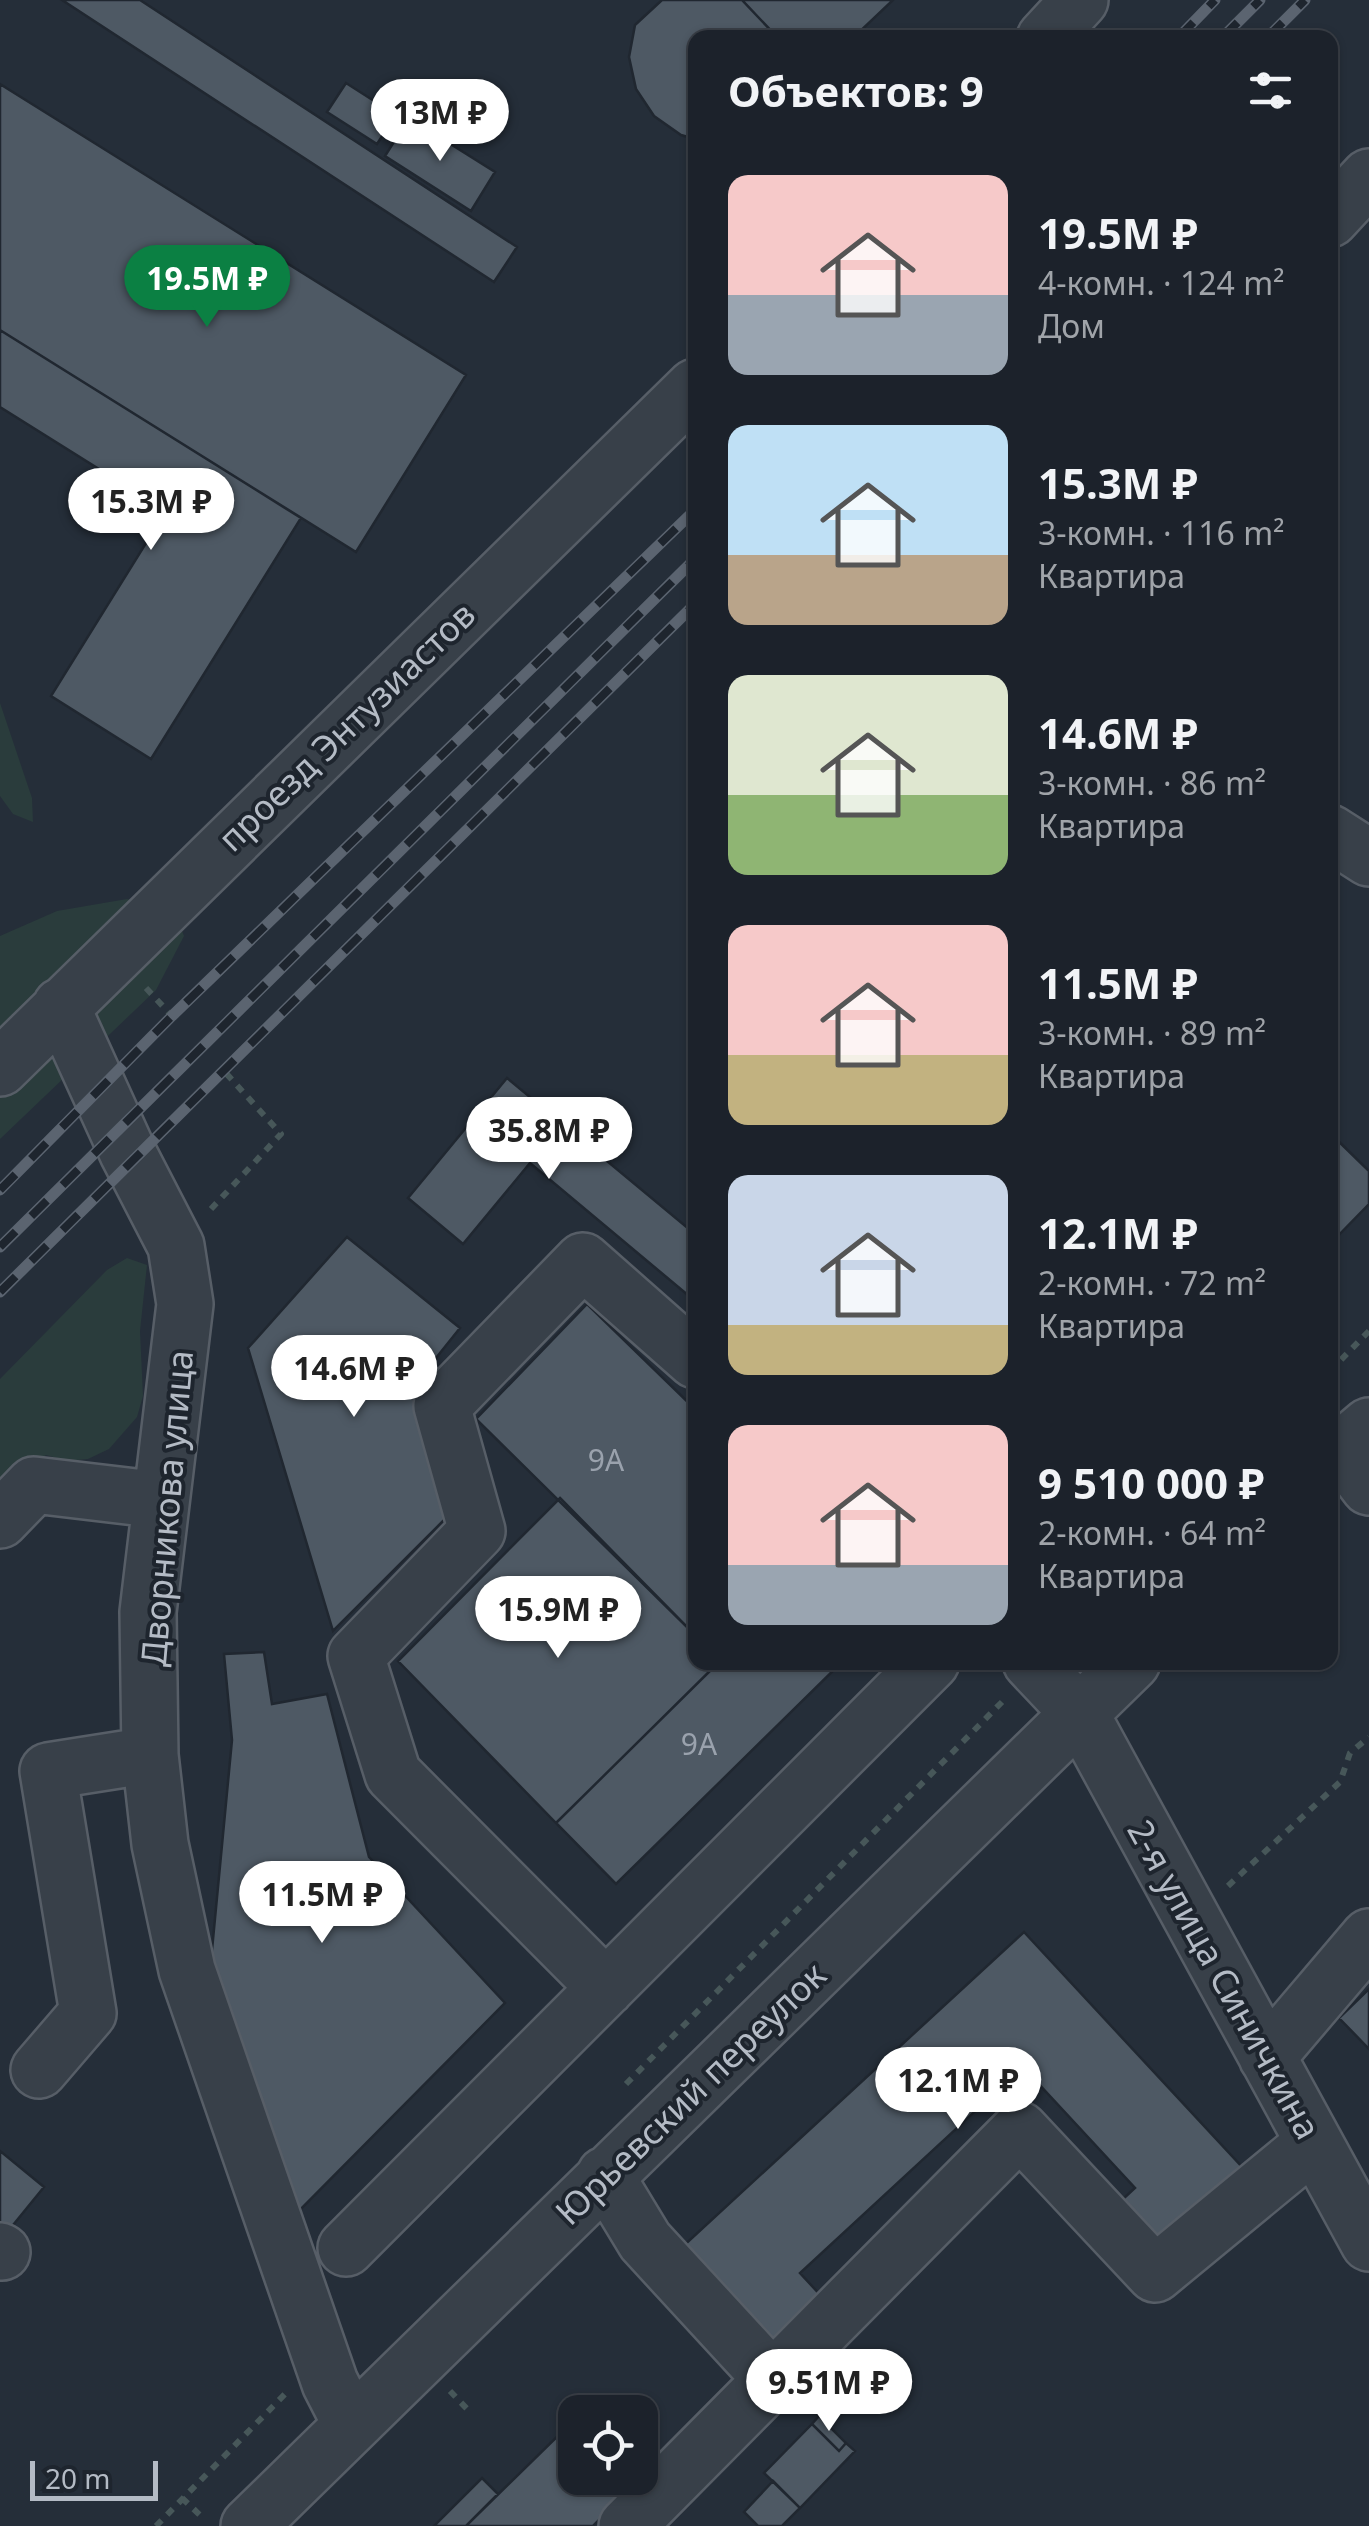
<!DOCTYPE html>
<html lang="ru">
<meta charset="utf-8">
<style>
body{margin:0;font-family:"Noto Sans",sans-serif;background:#252a33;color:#f1f3f6;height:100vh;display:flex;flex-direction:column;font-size:38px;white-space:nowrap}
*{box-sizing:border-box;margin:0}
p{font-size:32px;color:#a0a4a9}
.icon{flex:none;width:55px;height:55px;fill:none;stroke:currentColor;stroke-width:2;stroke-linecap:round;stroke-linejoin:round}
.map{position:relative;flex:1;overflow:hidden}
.sheet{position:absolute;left:688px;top:30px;width:650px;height:1640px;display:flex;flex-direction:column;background:#1c222b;border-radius:20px;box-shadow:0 2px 8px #0004,0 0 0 2px #3a3f47}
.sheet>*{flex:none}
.fabs{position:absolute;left:558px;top:2395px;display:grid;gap:20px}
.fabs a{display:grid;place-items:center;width:100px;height:100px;border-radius:20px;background:#1c222b;box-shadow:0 2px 8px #0004,0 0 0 2px #3a3f47;font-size:50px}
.scale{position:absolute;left:30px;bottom:25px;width:128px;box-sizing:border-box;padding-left:10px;border:5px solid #b4bbc5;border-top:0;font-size:28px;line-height:35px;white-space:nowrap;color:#b4bbc5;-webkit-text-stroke:8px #1e252e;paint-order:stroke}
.price{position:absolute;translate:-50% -85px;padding:0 22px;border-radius:35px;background:#fff;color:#222;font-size:32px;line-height:65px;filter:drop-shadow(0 2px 5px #0008)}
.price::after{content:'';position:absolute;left:50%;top:60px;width:30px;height:22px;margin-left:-15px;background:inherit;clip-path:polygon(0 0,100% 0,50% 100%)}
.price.selected{background:#0b8043;color:#fff}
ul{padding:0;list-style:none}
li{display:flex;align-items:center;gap:30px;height:250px;padding:0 40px}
li span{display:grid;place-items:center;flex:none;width:280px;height:200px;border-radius:20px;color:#555}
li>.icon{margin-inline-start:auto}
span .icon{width:120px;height:120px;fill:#fffc;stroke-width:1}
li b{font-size:42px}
h2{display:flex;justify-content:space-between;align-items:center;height:120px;padding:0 40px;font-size:42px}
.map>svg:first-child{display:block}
.green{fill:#2a3c3c}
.building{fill:#4e5964;stroke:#202730;stroke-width:2.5}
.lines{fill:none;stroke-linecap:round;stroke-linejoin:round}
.minor-casing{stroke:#575e67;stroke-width:60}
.path{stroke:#475759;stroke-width:6;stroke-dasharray:8 8;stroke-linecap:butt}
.minor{stroke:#384049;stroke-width:55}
.rail-casing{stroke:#5b6470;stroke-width:11}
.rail{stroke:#1e252e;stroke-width:8;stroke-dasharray:22;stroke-linecap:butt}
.labels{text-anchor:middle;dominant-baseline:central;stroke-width:8;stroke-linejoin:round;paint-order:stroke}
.number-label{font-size:30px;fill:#9aa2ad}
.street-label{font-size:35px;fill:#b4bbc5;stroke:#1e252e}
</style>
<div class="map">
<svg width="1369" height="2526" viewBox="0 0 1369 2526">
<rect width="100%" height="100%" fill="#252e39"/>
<path class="green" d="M0 703 32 798 33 822 13 814 0 796Z
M127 899C149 904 177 913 184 936L156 990 0 1139V936L57 911Z
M127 1258 147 1265 140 1331 143 1396 137 1417 109 1449 88 1459 67 1461 46 1455 0 1486V1379L107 1270Z"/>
<path class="building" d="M62 0H140L517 247 494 282Z
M662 0H742L778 38H695V139L681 135 654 116 636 89 629 57 635 25Z
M742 0H893L853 38H778Z
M346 83 396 115 377 144 327 112Z
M0 84 466 375 356 552 0 330Z
M409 118 495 172 471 211 385 156Z
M0 330 301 518 151 759 51 696 166 511 0 407Z
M507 1078 695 1234V1301L530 1163 463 1244 408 1198Z
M1330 1133 1369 1171V1204L1330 1244Z
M347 1237 460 1328 412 1388 450 1514 333 1631 248 1348Z
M587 1304 695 1409V1635L476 1419Z
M560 1498 695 1635V1662H719L556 1823 398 1661Z
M264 1652 272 1704 327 1694 369 1857 505 2003 293 2217 210 1971 232 1740 224 1654Z
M719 1662H842L616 1884 556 1823Z
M1024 1932 1243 2168 1163 2242 1123 2199 1135 2188 1023 2067 800 2273 823 2298 770 2347 680 2249Z
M1369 1989V2049L1339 2018Z
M0 2151 44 2187 9 2230 0 2222Z
M819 2416 846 2443 839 2451 812 2424Z
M570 2424 575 2429V2478H624L633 2486 593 2526H466Z
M812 2424 839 2451 846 2443 855 2451 800 2508 764 2473Z
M482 2478 498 2494 466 2526H434Z
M773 2481 800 2508 782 2526H758L744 2512Z"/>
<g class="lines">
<defs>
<path id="minor" d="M1045 38 1080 0
M1330 219 1369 177
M1330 833 1369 858
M61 1006 128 1153 176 1246 185 1304 148 1612 150 1755 160 1844 187 1970 330 2383 351 2424
M0 1068 695 387
M1340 1449 1369 1487
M1330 1459 1369 1426
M0 1520 34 1485 161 1500
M1031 1662 1081 1715 1369 2243
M606 1988 393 1774 356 1656 477 1531 442 1406 583 1261 695 1360
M1267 2057 1369 1937
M39 2070 88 2013 48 1771 150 1755
M605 2175 645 2241 771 2378
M346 2248 931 1662
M0 2251 2 2252
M249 2526 1132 1662
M627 2526 1020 2130 1155 2274 1314 2143"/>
</defs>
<use href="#minor" class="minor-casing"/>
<path class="path" d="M146 988 172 1016
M211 1209 281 1134 224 1071
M1330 1371 1369 1331
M1228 1886 1340 1782 1350 1753 1369 1737
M626 2084 1003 1701
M450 2391 469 2411
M182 2498 203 2518
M156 2526 285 2394"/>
<use href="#minor" class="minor"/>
<defs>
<path id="rail" d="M1178 38 1215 0
M1222 38 1260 0
M1267 38 1305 0
M0 1190 172 1016 695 510
M0 1247 695 559
M0 1292 695 604"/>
</defs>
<use href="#rail" class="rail-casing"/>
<use href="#rail" class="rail"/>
</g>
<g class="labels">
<g class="number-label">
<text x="606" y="1459">9А</text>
<text x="699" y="1743">9А</text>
</g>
<g class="street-label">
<text transform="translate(346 726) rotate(-44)">проезд Энтузиастов</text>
<text transform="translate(166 1508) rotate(-85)">Дворникова улица</text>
<text transform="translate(1225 1979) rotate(61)">2-я улица Синичкина</text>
<text transform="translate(690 2093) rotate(-44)">Юрьевский переулок</text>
</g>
</g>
</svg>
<div class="fabs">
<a><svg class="icon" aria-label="locate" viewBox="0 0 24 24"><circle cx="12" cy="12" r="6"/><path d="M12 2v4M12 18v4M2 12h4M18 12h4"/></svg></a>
</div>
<div class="scale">20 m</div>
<b class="price" style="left:440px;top:164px">13M ₽</b>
<b class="price selected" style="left:207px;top:330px">19.5M ₽</b>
<b class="price" style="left:151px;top:553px">15.3M ₽</b>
<b class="price" style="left:549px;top:1182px">35.8M ₽</b>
<b class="price" style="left:354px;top:1420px">14.6M ₽</b>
<b class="price" style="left:558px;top:1661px">15.9M ₽</b>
<b class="price" style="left:322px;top:1946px">11.5M ₽</b>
<b class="price" style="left:958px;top:2132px">12.1M ₽</b>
<b class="price" style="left:829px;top:2434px">9.51M ₽</b>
<section class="sheet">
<h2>Объектов: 9<svg class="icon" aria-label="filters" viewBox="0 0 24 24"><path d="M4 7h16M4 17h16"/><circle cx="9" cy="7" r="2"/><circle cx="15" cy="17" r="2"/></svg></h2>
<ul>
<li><span style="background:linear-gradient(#f6c9c9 60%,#9aa5b1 0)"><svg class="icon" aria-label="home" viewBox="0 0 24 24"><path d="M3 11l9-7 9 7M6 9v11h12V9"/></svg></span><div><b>19.5M ₽</b><p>4-комн. · 124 m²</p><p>Дом</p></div></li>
<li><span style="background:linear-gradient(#bfe0f5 65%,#b9a48a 0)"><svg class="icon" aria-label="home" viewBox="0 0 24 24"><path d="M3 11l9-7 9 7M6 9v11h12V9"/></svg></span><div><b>15.3M ₽</b><p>3-комн. · 116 m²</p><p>Квартира</p></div></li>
<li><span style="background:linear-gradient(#dfe7d0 60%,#8fb573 0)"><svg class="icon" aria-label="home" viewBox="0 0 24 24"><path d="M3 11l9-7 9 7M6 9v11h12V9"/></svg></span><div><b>14.6M ₽</b><p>3-комн. · 86 m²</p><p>Квартира</p></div></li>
<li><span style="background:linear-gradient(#f6c9c9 65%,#c2b280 0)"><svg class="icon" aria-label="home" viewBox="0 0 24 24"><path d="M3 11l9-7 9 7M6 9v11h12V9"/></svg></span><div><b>11.5M ₽</b><p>3-комн. · 89 m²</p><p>Квартира</p></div></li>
<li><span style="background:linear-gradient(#c9d6e8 75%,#c2b280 0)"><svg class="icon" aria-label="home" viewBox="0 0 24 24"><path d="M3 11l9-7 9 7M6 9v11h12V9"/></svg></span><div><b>12.1M ₽</b><p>2-комн. · 72 m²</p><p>Квартира</p></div></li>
<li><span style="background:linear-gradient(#f6c9c9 70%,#9aa5b1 0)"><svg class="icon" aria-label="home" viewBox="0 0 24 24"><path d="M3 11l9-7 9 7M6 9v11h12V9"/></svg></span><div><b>9 510 000 ₽</b><p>2-комн. · 64 m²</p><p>Квартира</p></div></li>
</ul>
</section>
</div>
